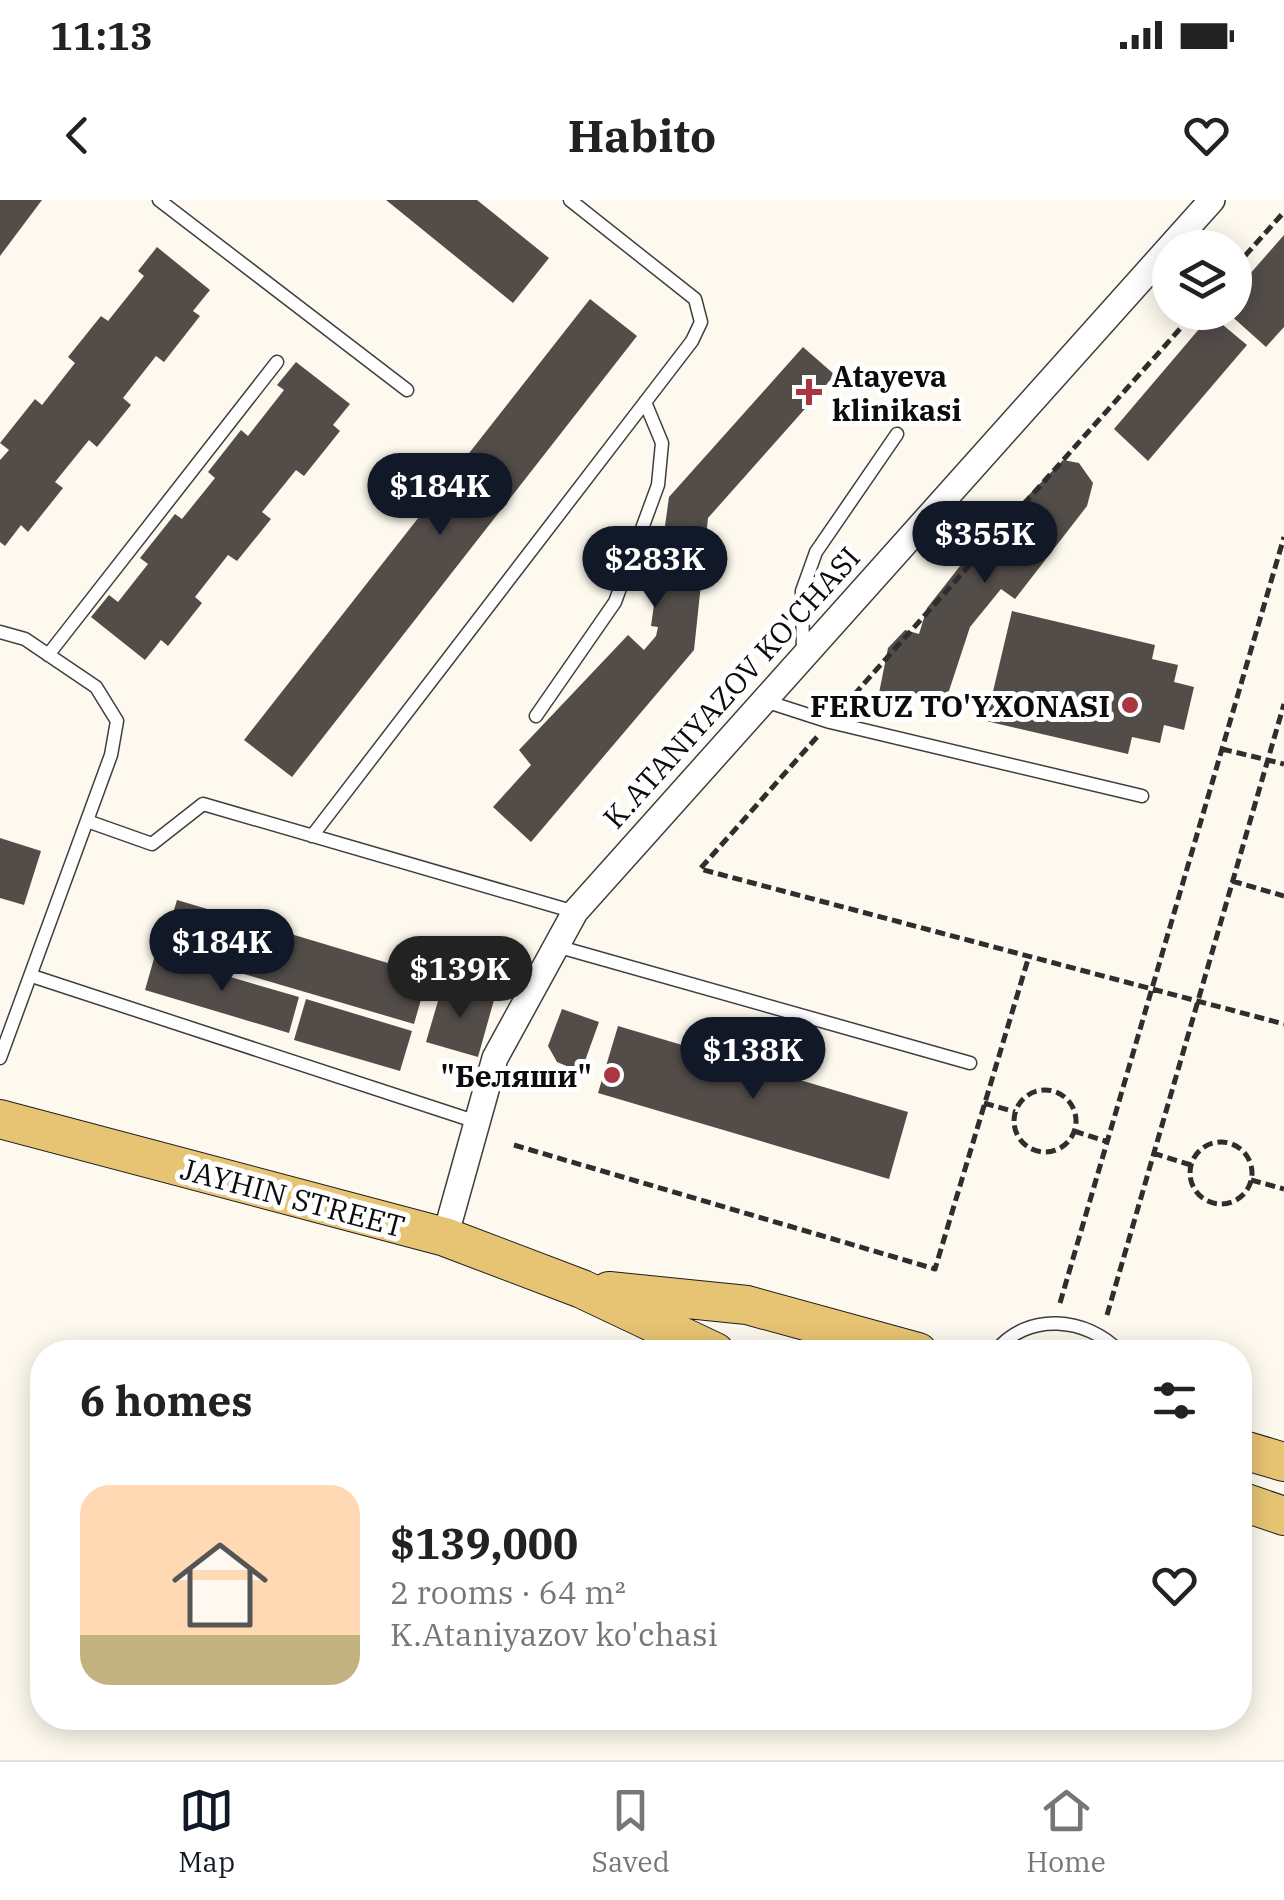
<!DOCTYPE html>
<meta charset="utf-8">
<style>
body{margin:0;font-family:"IBM Plex Serif",serif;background:#f2f2f2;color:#222;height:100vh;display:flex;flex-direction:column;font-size:38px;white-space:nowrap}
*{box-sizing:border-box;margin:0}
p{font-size:32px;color:#767676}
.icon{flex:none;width:55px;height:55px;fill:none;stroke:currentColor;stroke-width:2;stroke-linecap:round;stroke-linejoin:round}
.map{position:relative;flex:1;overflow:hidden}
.panel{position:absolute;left:30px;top:1140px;width:1222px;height:390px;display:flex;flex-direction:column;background:#fff;border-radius:40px;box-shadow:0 5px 25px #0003}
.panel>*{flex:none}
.controls{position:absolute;left:1152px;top:30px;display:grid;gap:20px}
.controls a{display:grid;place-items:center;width:100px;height:100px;border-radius:50%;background:#fff;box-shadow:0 5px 25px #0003;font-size:50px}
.price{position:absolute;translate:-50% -85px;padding:0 22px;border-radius:35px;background:#111827;color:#fff;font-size:32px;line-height:65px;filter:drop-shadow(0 2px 5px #0008)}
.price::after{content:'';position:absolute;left:50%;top:60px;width:30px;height:22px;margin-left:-15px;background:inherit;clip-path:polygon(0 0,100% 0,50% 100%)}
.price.active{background:#222;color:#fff}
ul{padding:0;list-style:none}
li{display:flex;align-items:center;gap:30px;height:250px;padding:0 50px}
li+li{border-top:2px solid #e0e0e0}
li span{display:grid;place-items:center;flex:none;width:280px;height:200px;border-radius:30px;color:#555}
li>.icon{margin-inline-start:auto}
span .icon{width:120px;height:120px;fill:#fffc;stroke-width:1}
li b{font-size:42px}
h2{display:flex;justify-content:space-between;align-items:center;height:120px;padding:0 50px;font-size:42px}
.status{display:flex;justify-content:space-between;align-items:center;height:70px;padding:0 50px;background:#fff;direction:ltr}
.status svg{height:28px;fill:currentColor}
header{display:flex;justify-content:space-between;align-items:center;height:130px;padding:0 50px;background:#fff;font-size:45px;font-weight:700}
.menu{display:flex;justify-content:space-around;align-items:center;height:140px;border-top:2px solid #e0e0e0;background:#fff;font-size:28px;color:#767676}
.menu a{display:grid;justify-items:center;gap:5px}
.menu .active{color:#111827}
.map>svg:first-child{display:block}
.building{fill:#534d4a}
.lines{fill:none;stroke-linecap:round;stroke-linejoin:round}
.lane-casing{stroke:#3f3f3f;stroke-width:15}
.street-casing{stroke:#3f3f3f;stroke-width:28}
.primary-casing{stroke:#1d1d1d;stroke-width:40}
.path{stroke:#2e2e2e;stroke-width:5;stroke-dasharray:10 5;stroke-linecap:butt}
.lane{stroke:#fff;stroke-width:12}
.street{stroke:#fff;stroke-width:25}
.primary{stroke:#e7c473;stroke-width:38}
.poi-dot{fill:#aa3642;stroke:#fff;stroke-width:4}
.labels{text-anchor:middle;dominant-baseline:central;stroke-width:10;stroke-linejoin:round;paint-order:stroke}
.poi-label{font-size:30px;font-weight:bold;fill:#0c0c0c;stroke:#fff;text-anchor:end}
.street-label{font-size:30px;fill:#0c0c0c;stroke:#fff}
</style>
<div class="status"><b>11:13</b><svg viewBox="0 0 49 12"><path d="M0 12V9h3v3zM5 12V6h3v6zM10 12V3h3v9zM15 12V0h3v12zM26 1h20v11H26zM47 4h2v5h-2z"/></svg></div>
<header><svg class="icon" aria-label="back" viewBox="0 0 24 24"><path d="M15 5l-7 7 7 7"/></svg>Habito<svg class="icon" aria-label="heart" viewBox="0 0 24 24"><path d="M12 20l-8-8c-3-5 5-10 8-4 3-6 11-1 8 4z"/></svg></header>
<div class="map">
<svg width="1284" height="1560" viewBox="0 0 1284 1560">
<rect width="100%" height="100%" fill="#fdf9ee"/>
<path class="building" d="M0 0H42L0 56Z
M386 0H477L549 58 513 103Z
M1284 35V127L1266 147 1227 112H1235V91Z
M157 47 210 90 193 111 200 116 164 162 156 156 123 198 131 205 97 247 89 240 55 282 63 288 28 332 21 325 5 346 0 342V260L9 250 0 243 35 199 42 205 75 163 68 157 101 116 108 121 144 76 138 71Z
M590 99 637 136 292 577 244 540Z
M1211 115 1247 145 1148 261 1114 229Z
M803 147 835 175 708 318 694 450 531 642 493 607 531 565 519 550 628 435 644 450 656 436 658 427 651 426 669 297Z
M296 162 350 204 333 225 340 231 304 276 296 270 262 312 271 319 237 361 228 355 195 397 202 403 168 446 161 440 145 460 91 417 109 395 118 402 148 364 140 358 175 314 182 319 215 278 208 272 241 230 248 236 284 190 277 185Z
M1063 260 1079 263 1093 283 1087 306 1015 399 1001 389 970 427 944 506 879 493 888 448 905 430 919 434 927 408 964 361Z
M1012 411 1155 445 1152 459 1178 465 1174 482 1194 487 1184 530 1164 525 1160 543 1132 537 1128 554 986 521Z
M0 638 41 651 24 705 0 698Z
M177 700 428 775 414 824 162 750Z
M155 755 299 797 289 833 145 790Z
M443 784 494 800 478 857 426 842Z
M306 799 412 831 400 871 294 840Z
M562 809 599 822 581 872 557 862 548 846Z
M618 826 908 912 889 979 598 893Z"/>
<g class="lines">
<defs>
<path id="lane" d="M159 0 407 190
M0 432 25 439 96 487 117 521 111 555 0 858
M803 452 802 391 816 352 897 234
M48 455 277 162
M765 501 830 522 1142 596
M536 516 615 402 658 285 662 243 645 202
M87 621 152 644 203 604 575 712
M312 636 692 141 701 122 695 99 570 0
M556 746 970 863
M32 776 477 922
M995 1152C1027 1111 1087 1117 1120 1152"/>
<path id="street" d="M445 1037 495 858 575 712 1212 0"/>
<path id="primary" d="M0 919 445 1037 582 1089 715 1152
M609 1091 747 1105 918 1152
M1240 1249 1284 1262
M1240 1301 1284 1316"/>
</defs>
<use href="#lane" class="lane-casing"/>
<use href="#street" class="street-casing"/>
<use href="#primary" class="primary-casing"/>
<path class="path" d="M1235 67 1284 12
M844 506 1195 112
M817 537 700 669 1284 824
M1222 549 1284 564
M1232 681 1284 696
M1014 921a31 31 0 1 1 62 0a31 31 0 1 1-62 0Z
M984 903 1015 912
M1074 931 1108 942
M1190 973a31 31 0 1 1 62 0a31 31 0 1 1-62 0Z
M514 945 935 1069 1029 756
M1153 953 1191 965
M1251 980 1284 989
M1060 1103 1284 337
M1107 1115 1284 504"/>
<use href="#lane" class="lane"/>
<use href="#street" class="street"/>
<use href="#primary" class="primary"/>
</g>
<g class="poi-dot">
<path d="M804 177h10v10h10v10h-10v10h-10v-10h-10v-10h10z"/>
<circle cx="1130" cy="505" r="10"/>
<circle cx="612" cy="875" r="10"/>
</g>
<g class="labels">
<g class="poi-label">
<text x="832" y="175" text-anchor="start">Atayeva<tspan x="832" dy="34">klinikasi</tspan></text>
<text x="1110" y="505">FERUZ TO'YXONASI</text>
<text x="592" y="875">"Беляши"</text>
</g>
<g class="street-label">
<text transform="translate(731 487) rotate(-48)">K.ATANIYAZOV KO'CHASI</text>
<text transform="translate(293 997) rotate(15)">JAYHIN STREET</text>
</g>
</g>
</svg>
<div class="controls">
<a><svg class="icon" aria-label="layers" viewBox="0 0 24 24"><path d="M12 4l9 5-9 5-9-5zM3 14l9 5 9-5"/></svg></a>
</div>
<b class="price" style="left:440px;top:338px">$184K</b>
<b class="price" style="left:985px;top:386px">$355K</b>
<b class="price" style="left:655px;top:411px">$283K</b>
<b class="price" style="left:222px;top:794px">$184K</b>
<b class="price active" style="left:460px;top:821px">$139K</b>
<b class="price" style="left:753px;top:902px">$138K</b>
<section class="panel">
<h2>6 homes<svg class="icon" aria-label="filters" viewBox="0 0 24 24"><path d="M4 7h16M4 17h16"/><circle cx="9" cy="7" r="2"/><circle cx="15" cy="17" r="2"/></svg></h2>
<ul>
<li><span style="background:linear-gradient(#ffd9b3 75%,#c2b280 0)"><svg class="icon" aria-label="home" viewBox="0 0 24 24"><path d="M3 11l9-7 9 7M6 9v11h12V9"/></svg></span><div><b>$139,000</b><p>2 rooms · 64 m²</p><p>K.Ataniyazov ko'chasi</p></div><svg class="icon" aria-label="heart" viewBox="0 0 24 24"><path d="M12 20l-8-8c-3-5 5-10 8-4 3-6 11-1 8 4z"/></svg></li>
</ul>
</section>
</div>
<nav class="menu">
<a class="active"><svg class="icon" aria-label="map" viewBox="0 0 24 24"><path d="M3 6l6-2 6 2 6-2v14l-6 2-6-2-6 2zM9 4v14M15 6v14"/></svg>Map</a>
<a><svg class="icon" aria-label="saved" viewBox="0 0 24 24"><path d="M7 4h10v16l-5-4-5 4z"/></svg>Saved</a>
<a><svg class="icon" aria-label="home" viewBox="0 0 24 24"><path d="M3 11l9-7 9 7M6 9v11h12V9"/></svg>Home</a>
</nav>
